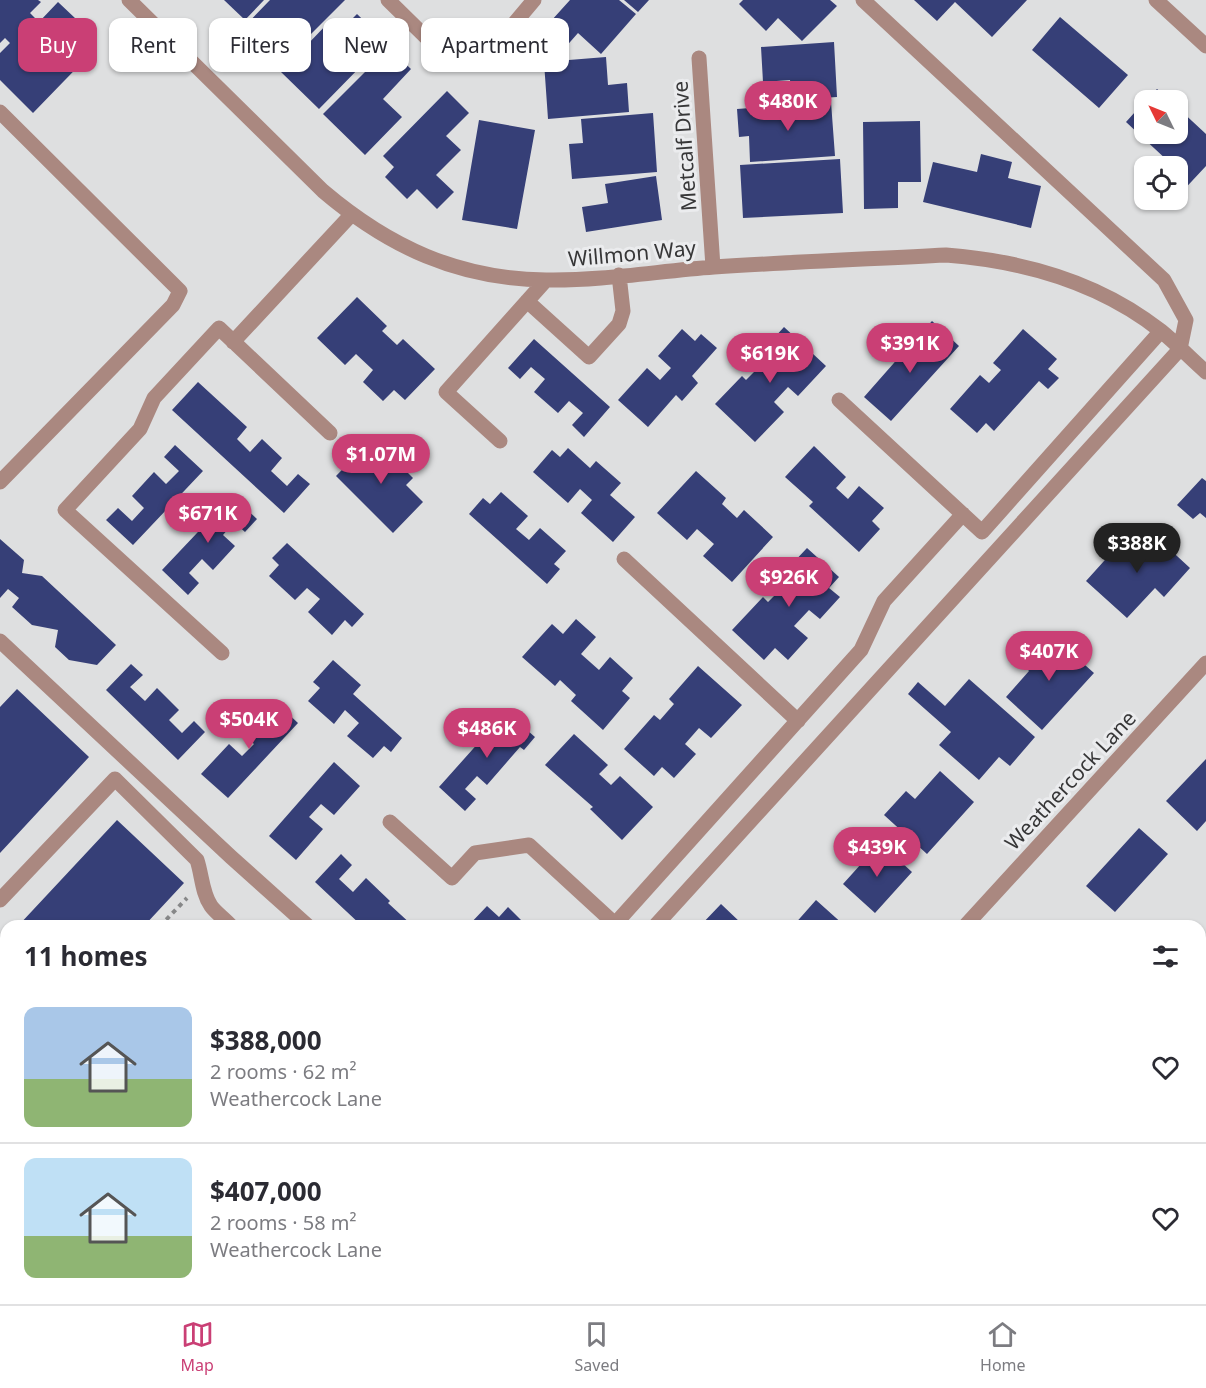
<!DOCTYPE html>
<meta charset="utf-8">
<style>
body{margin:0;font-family:"Noto Sans",sans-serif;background:#f7f7f7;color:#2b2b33;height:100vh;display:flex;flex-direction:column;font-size:22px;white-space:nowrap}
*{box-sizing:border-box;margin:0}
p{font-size:20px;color:#7c7c81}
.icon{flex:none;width:33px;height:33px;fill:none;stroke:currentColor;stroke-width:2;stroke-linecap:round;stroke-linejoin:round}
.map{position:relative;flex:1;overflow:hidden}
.sheet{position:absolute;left:0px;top:920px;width:1206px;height:386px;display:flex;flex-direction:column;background:#fff;border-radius:18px 18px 0 0;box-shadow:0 2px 4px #0004}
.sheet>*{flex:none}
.banner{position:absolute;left:18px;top:18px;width:600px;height:54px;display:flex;gap:12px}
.needle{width:39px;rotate:313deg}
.controls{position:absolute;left:1134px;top:90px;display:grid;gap:12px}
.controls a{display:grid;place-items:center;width:54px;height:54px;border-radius:12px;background:#fff;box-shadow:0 2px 4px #0004;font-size:30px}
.price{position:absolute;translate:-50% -51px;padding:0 14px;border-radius:21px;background:#ca3f75;color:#fff;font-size:20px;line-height:39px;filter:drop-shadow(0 2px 3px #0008)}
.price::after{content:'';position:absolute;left:50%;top:36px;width:18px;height:14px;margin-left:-9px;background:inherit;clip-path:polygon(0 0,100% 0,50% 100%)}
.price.active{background:#222;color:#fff}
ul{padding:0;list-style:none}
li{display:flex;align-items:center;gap:18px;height:150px;padding:0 24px}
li+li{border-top:2px solid #e1e1e2}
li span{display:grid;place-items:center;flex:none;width:168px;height:120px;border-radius:12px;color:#555}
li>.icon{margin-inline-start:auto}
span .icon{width:72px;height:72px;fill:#fffc;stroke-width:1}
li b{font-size:26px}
h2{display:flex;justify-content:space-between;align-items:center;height:72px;padding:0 24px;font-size:26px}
.chip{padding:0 21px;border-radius:12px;background:#fff;box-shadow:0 2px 4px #0004;font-size:21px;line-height:54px}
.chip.active{background:#ca3f75;color:#fff}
.dock{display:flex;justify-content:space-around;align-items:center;height:84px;border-top:2px solid #e1e1e2;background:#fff;font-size:16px;color:#7c7c81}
.dock a{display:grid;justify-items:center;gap:3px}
.dock .active{color:#ca3f75}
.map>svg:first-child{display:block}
.building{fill:#363f77}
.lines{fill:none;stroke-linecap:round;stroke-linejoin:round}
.path{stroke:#868788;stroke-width:4;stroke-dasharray:4.5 4.5;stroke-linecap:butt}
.minor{stroke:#aa8880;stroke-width:15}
.labels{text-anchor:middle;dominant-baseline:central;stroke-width:6;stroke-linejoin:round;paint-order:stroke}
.street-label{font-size:21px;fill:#373738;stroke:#ebecee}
</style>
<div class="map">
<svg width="1206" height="1304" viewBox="0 0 1206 1304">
<rect width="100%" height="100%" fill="#dedfe0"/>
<path class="building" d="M0 0H38L41 2 30 13 39 22 58 2 76 19 72 23 97 47 33 113 0 80V53L10 43 5 38 0 43Z
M224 0H264L245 20Z
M270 0H345L291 54 281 44 269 57 241 30Z
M570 0H619L636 14 601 54 578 33 563 50 542 31Z
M624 0H649L638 12Z
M743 0H830L837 6 802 41 778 18 766 31 739 4Z
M914 0H1027L992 37 955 2 937 21Z
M357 14 389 45 369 66 365 62 319 109 281 72 329 22 339 32Z
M1060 17 1128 75 1099 108 1032 50Z
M834 42 837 97 792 100 790 80 763 82 761 47Z
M389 48 411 69 383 99 402 117 365 155 323 114Z
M606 57 608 85 627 83 629 112 548 119 544 62Z
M1157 89 1170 100H1146Z
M447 91 469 113 446 136 461 150 436 175 454 192 437 209 417 189 407 199 385 177 394 167 383 156Z
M831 102 835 156 750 162 749 136 739 137 737 109Z
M1144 102V134H1178V108L1206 134V166L1178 196V166H1165L1169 162 1126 122Z
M653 113 657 172 572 179 569 144 583 143 581 119Z
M479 120 535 130 517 229 462 220Z
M920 121 921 182H898V208L864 209 863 122Z
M981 154 1012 162 1008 178 1041 186 1031 228 923 202 933 162 977 172Z
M840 159 843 213 743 218 740 165Z
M656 176 662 220 586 232 582 207 608 203 605 184Z
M357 297 387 326 382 331 397 345 403 339 435 369 405 400 394 390 383 401 363 382 373 370 356 354 345 365 317 338Z
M932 321 959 346 891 421 864 397 908 347 922 359 935 345 921 333Z
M784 327 826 366 798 396 788 387 774 402 784 412 755 442 715 404 742 376 746 380 762 364 756 358Z
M682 329 695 341 701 334 717 348 692 376 698 383 682 401 676 395 648 427 618 400 647 368 660 380 671 368 658 356Z
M1023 329 1057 359 1048 369 1059 378 1048 389 1039 381 994 431 986 423 977 433 950 409 980 375 989 383 1001 370 993 363Z
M534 339 610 407 584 437 572 425 583 413 569 401 558 413 534 392 545 379 531 367 520 379 508 368Z
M198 382 247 427 237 439 250 452 262 439 282 458 271 471 287 486 298 474 310 484 284 513 172 410Z
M373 438 413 478 406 485 423 502 393 533 336 476Z
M175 445 203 471 133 545 106 520 118 508 132 521 144 508 132 496 154 472 166 484 179 471 164 457Z
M814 446 846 477 836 488 848 499 859 486 884 508 872 521 880 529 859 552 809 506 813 502 785 477Z
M568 448 590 468 596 461 621 483 610 495 635 517 613 542 581 513 592 500 580 489 568 503 533 472 552 450 560 457Z
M696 471 726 498 722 504 737 518 744 510 773 537 732 582 703 556 714 544 697 529 687 540 657 513Z
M1202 478 1206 481V518L1200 513 1193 519 1177 505Z
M501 492 528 516 516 529 529 540 540 528 566 551 554 564 560 569 547 584 469 514 483 498 490 504Z
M232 496 257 519 245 532 234 522 223 535 235 546 213 570 202 559 189 573 199 583 188 595 162 570Z
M1152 533 1190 568 1164 597 1155 588 1127 618 1086 581 1122 541 1134 552Z
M0 539 24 560 22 573 42 576 116 645 97 665 69 660 55 647 58 630 32 625 12 607 19 598 8 589 0 598Z
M287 543 364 614 352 627 345 620 332 635 308 612 320 599 307 588 295 600 269 576 279 565 272 558Z
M807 548 839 577 829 588 840 597 820 619 809 610 794 626 808 638 788 660 775 648 764 660 732 630 763 597 768 602 783 587 776 581Z
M576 619 596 637 581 654 599 670 610 657 633 678 622 691 630 698 603 730 571 701 576 695 560 680 555 686 522 657 552 624 563 634Z
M1051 635 1094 673 1042 730 1006 697 1029 671 1024 665Z
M333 660 361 685 353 694 402 738 391 752 384 746 373 758 347 736 359 723 345 710 334 724 308 701 320 688 313 682Z
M131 664 143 675 130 687 145 701 157 688 179 710 169 720 182 733 194 721 205 732 178 760 106 690Z
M698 666 742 705 711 738 699 728 685 744 696 754 674 778 662 767 654 776 624 749 654 715 660 720 674 704 669 699Z
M969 679 1035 737 1010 766 999 757 979 780 939 745 951 732 908 694 918 682 945 706Z
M17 689 89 757 0 853V707Z
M265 705 277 716 283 709 298 723 228 798 201 774 229 744 242 756 254 744 240 732Z
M506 712 535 737 524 750 520 747 487 785 477 776 465 789 476 799 465 811 439 787Z
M574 734 608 765 599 774 611 785 620 776 653 807 622 840 590 809 593 807 545 765Z
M1206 759V821L1197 831 1166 801Z
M334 762 360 786 334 815 321 804 309 817 323 829 296 860 269 836Z
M940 771 974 802 927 854 884 815 906 791 915 799Z
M117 820 184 883 144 926H18Z
M1139 828 1168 854 1115 912 1086 886Z
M880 843 912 872 875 913 843 884Z
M341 854 352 865 339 879 353 892 366 878 390 901 388 903 413 926H362L315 882Z
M816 900 845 926H793Z
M721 904 741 923 739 926H700Z
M487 906 499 917 508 907 527 926H468Z
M0 1011 6 1017V1059L0 1066Z
M1206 1107V1173L1200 1168V1114Z
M474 1299H521L517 1304H470Z
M710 1299H763L759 1304H705Z
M1045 1299H1119L1115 1304H1041Z"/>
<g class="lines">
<path class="path" d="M160 926 187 898"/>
<path class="minor" d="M129 0 323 191C389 247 458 279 546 280 602 281 659 271 714 267 792 262 869 259 946 255 1024 261 1099 282 1161 331 1177 344 1191 359 1206 372
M388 0 438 49 475 58 502 38 534 0
M1156 0 1206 46
M699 58 713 267
M0 112 180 291 173 305 0 482
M527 301 589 357 619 324 623 311 619 275
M233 342 351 215
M839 400 982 532 1161 331
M500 441 446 392 546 280
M624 559 798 721
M0 641 231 857 308 926
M222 653 65 510 140 429 154 398 219 328 330 433
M390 822 452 878 475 853 529 845 615 924 861 650 884 601 963 514
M0 900 115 779 197 860C202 875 202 893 211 906 216 913 225 919 231 926
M655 926 1180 349 1186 320 1164 280 863 0
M965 926 1206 663
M0 967 6 972
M1200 992 1206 985
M0 1147 6 1140
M0 1287 6 1289
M36 1299 48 1304
M249 1304 254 1299
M310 1304 314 1299
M617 1304 622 1299
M915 1304 920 1299"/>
</g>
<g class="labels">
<g class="street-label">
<text transform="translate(684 146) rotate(-94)">Metcalf Drive</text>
<text transform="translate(632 253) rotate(-5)">Willmon Way</text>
<text transform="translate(1070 780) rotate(-47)">Weathercock Lane</text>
</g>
</g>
</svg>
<div class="controls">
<a><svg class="needle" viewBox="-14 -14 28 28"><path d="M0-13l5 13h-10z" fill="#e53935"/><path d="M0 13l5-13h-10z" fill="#7c7c81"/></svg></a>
<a><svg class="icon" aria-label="locate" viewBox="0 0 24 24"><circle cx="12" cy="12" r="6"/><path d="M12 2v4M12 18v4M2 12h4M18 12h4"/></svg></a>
</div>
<b class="price" style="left:788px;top:132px">$480K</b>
<b class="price" style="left:910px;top:374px">$391K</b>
<b class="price" style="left:770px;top:384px">$619K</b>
<b class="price" style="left:381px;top:485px">$1.07M</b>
<b class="price" style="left:208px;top:544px">$671K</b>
<b class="price active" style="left:1137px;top:574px">$388K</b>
<b class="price" style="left:789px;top:608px">$926K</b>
<b class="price" style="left:1049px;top:682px">$407K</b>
<b class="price" style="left:249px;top:750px">$504K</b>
<b class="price" style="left:487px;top:759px">$486K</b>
<b class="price" style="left:877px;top:878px">$439K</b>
<div class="banner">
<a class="chip active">Buy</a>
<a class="chip">Rent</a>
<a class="chip">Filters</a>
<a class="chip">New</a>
<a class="chip">Apartment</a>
</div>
<section class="sheet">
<h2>11 homes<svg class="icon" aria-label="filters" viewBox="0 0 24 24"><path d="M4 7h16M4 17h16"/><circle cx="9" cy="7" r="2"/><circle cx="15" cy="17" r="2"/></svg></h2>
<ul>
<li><span style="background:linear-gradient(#a9c7e8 60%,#8fb573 0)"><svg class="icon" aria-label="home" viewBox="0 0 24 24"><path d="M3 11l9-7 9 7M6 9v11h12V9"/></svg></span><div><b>$388,000</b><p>2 rooms · 62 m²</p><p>Weathercock Lane</p></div><svg class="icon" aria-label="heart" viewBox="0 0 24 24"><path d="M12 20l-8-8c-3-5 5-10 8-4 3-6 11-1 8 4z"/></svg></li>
<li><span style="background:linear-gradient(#bfe0f5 65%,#8fb573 0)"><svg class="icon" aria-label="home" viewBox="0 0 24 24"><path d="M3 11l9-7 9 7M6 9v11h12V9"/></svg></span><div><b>$407,000</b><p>2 rooms · 58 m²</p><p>Weathercock Lane</p></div><svg class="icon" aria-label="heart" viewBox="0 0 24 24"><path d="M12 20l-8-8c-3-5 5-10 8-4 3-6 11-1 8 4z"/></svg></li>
</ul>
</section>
</div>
<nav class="dock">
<a class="active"><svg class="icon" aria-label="map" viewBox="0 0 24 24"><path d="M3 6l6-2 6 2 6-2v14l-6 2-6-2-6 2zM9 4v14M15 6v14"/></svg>Map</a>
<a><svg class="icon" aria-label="saved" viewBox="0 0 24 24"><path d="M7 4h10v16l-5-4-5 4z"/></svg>Saved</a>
<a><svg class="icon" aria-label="home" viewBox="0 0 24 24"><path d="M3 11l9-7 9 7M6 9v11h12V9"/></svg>Home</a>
</nav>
